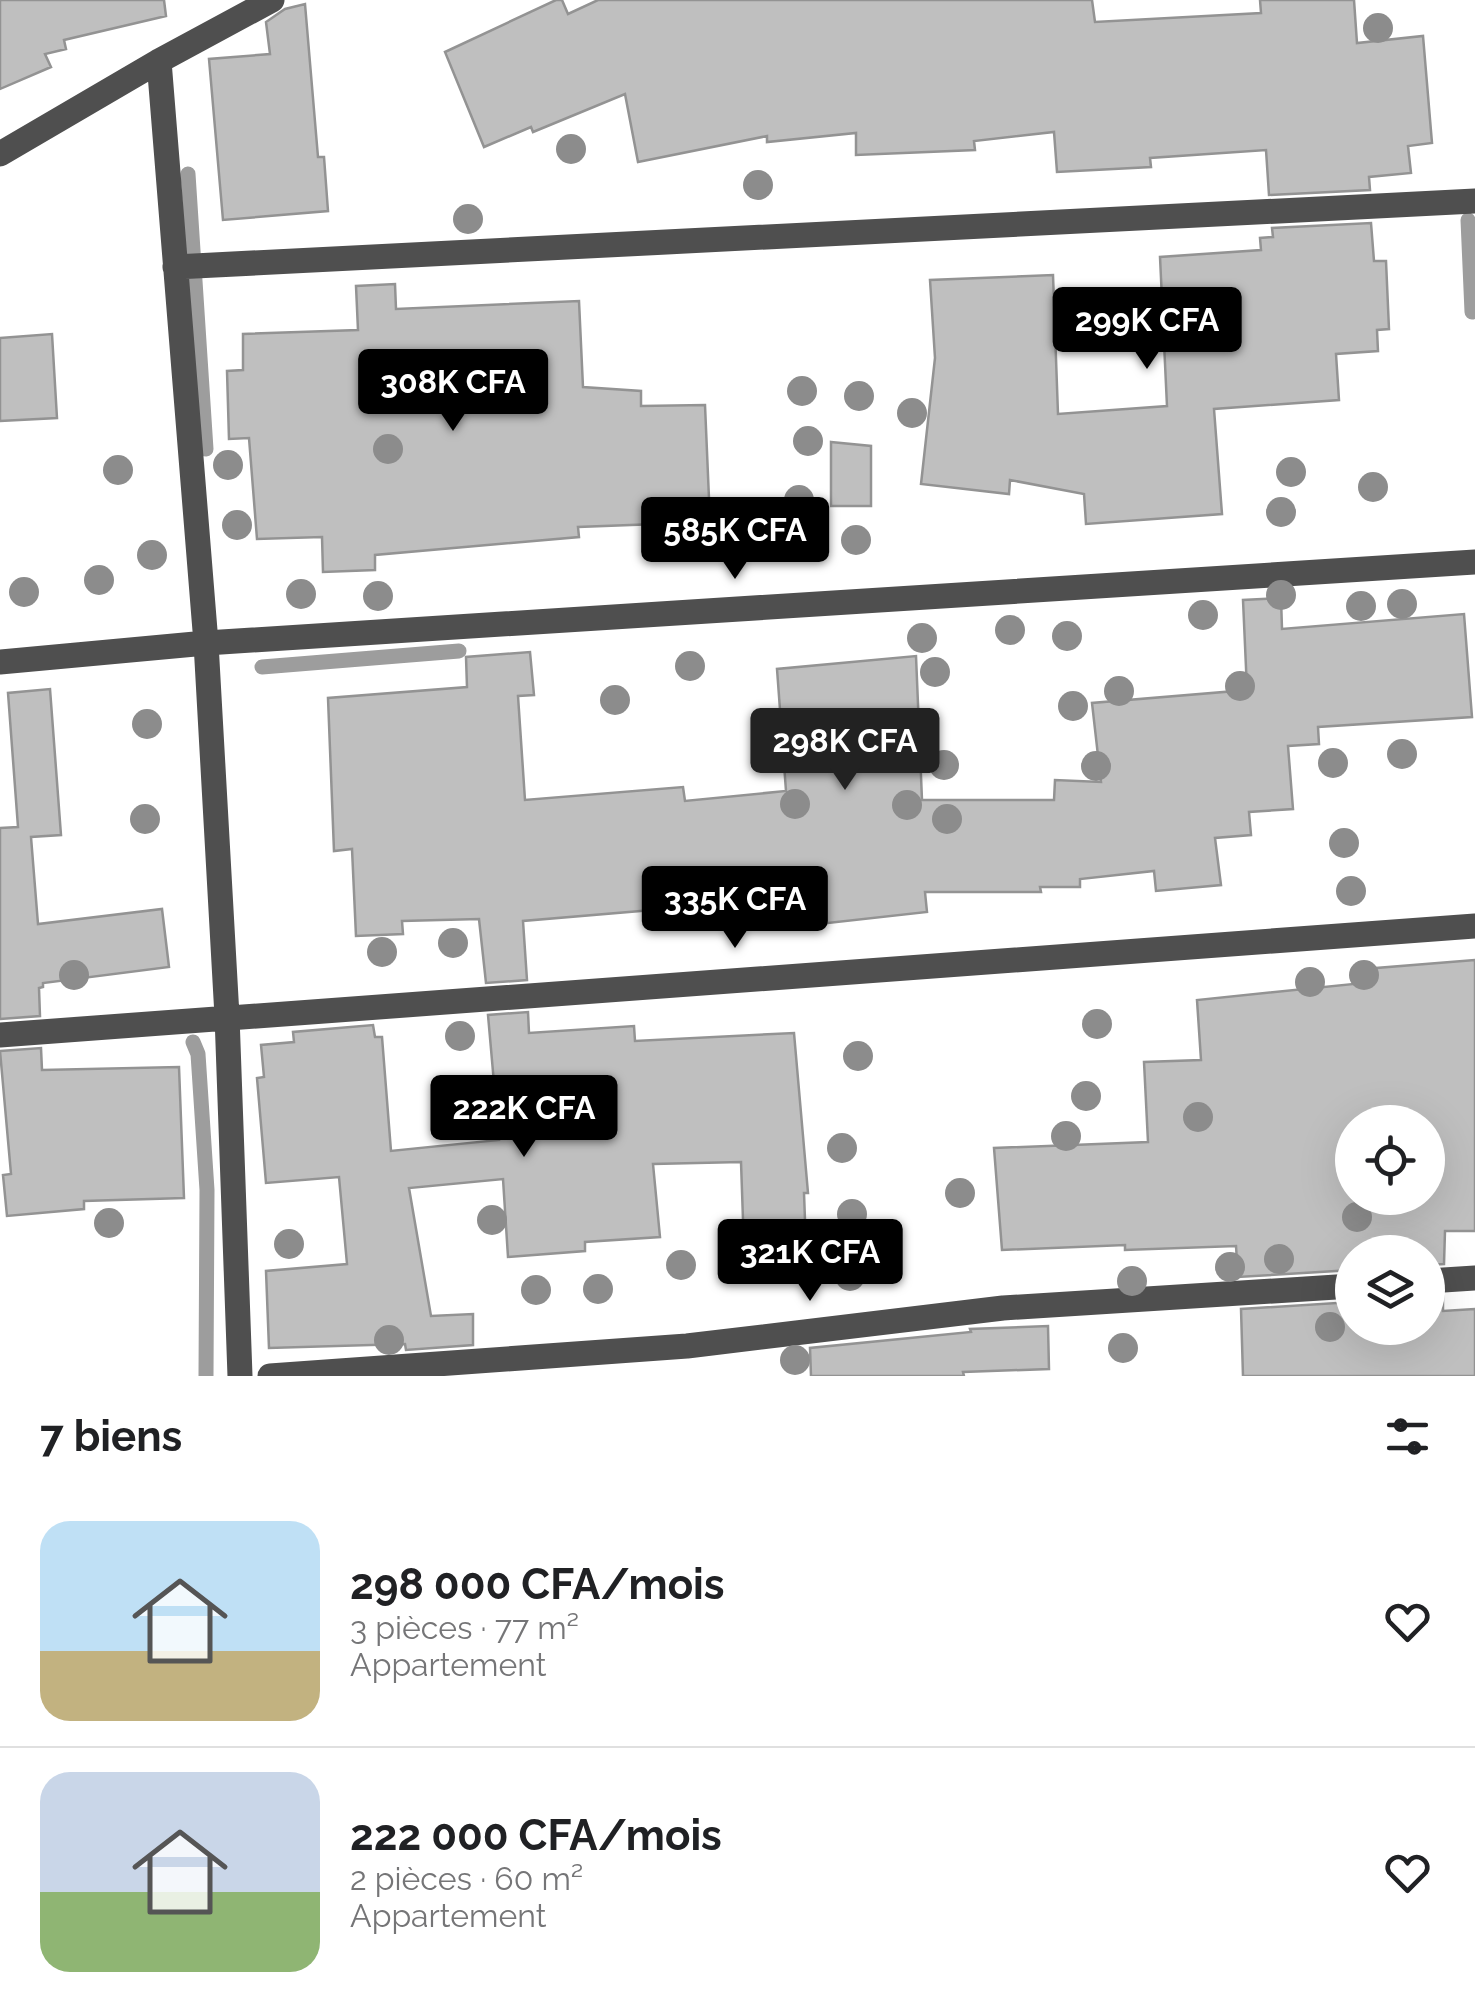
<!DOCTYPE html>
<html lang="fr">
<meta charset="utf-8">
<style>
body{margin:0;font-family:Raleway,sans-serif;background:#f6f6f6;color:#202124;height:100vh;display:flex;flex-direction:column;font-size:38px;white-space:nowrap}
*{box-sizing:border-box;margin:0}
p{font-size:32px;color:#757577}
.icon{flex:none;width:55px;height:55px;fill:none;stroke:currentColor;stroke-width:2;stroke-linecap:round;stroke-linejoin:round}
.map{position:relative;height:1376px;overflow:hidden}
.drawer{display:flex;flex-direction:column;background:#fff;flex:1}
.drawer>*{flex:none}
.controls{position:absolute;left:1335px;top:1105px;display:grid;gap:20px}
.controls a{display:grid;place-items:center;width:110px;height:110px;border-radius:50%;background:#fff;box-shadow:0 10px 40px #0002;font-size:50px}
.price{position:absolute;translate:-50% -85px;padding:0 22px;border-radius:10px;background:#000;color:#fff;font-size:32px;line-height:65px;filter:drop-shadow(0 2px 5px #0008)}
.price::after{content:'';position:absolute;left:50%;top:60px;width:30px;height:22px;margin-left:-15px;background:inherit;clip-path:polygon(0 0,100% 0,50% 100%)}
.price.on{background:#222;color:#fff}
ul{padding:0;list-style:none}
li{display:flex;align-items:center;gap:30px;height:250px;padding:0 40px}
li+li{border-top:2px solid #e0e0e0}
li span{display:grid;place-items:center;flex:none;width:280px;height:200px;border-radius:30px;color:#555}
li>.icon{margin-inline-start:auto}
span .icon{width:120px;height:120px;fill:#fffc;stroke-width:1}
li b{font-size:42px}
h2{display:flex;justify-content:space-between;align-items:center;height:120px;padding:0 40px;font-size:42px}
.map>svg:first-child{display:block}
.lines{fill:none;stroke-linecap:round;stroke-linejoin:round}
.stream{stroke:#9d9d9d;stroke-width:15}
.building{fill:#bfbfbf;stroke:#939393;stroke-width:2.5;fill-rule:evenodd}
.minor{stroke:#4f4f4f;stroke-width:25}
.tree{fill:#8c8c8c}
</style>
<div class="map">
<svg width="1475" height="1376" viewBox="0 0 1475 1376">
<rect width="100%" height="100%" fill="#fff"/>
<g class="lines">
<path class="stream" d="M188 174 206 449
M1468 220 1472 312
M262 667 459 651
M193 1042 198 1054 207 1190 206 1376"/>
</g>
<path class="building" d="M0 0H164L166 16 64 40 66 49 45 54 51 67 0 89Z
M556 0H562L568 14 598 0H1092L1095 22 1261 13 1260 0H1354L1357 43 1423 36 1432 143 1408 146 1411 173 1369 177 1370 190 1269 195 1266 150 1150 158 1151 167 1057 172 1054 132 974 141 975 150 856 155V133L767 142V136L638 162 625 94 533 132 531 127 484 147 445 52Z
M305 4 318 157H324L328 211 223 220 209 59 270 54 266 22 285 9Z
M1371 223 1374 261H1386L1389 329 1377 330 1378 351 1336 354 1339 400 1214 409 1222 514 1086 524 1084 494 1010 480 1009 494 921 484 935 358 930 280 1053 275 1058 414 1167 406 1160 257 1261 250 1260 238 1273 237 1272 228Z
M395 284 396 309 579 301 583 387 641 391V406L705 405 710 522 578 527 579 537 375 555V570L323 572 322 537 257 539 249 438 229 439 227 371 243 370V334L358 330 356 286Z
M52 334 57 418 0 421V338Z
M831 442 871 446V506H831Z
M1281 598 1282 629 1464 614 1472 717 1318 727 1319 744 1288 746 1293 809 1249 812 1251 835 1215 838 1221 885 1156 891 1154 871 1080 879V887H1040L1041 892H925L927 912 792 927 735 903 523 921 527 980 486 983 479 919 402 921 403 934 356 936 352 849 334 851 328 698 467 687 466 657 530 652 534 695 518 696 525 800 683 787 685 801 786 791 777 669 916 656 922 800H1054L1055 780 1101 782 1092 703 1247 690 1243 600Z
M50 689 61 835 31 837 38 924 162 909 169 967 43 983V987L39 988 40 1016 0 1019V828L18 827 8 693Z
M1475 960V1231H1445L1444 1264 1428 1265V1252H1352V1270L1238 1277 1236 1246 1125 1250V1245L1002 1250 994 1148 1148 1142 1144 1062 1201 1060 1197 1000 1354 984 1352 970ZM1352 1122H1428V1198H1352Z
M528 1012 529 1033 634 1026 635 1041 794 1033 808 1193H804L807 1274 745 1277 741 1162 653 1164 660 1237 585 1242V1251L508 1257 503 1179 409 1188 431 1316 473 1314V1345L406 1350 405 1344 269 1348 266 1271 347 1264 339 1177 266 1183 257 1078 264 1077 261 1045 294 1042 293 1032 373 1025 375 1037H382L391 1151 499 1140 488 1015Z
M41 1048 42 1070 179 1067 184 1198 84 1201V1209L7 1216 3 1175 11 1174 0 1051Z
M1443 1296V1311L1475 1309V1376H1243L1241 1309 1352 1302V1328H1428V1297Z
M1048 1326 1049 1369 963 1372 964 1376H811L810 1348 971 1332 970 1329Z"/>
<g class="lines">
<path class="minor" d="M159 61 206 643 227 1016 240 1376
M0 154 159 61 272 0
M175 267 1475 201
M0 662 206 643 1475 562
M0 1035 1475 926
M1428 1281 1475 1278
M270 1376 687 1346 1003 1308 1352 1286"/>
</g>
<g class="tree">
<circle cx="1378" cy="28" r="15"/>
<circle cx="571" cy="149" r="15"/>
<circle cx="758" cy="185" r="15"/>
<circle cx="468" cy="219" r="15"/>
<circle cx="802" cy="391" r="15"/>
<circle cx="859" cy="396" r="15"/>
<circle cx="912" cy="413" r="15"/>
<circle cx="808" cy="441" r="15"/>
<circle cx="388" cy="449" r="15"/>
<circle cx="228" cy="465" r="15"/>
<circle cx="118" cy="470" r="15"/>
<circle cx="1291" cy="472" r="15"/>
<circle cx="1373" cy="487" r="15"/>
<circle cx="799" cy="500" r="15"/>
<circle cx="1281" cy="512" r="15"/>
<circle cx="237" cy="525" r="15"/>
<circle cx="856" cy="540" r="15"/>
<circle cx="152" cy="555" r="15"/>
<circle cx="99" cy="580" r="15"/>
<circle cx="24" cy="592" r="15"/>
<circle cx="301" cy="594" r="15"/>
<circle cx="1281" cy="595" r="15"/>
<circle cx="378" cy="596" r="15"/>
<circle cx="1402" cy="604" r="15"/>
<circle cx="1361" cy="606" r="15"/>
<circle cx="1203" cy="615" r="15"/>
<circle cx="1010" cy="630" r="15"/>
<circle cx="1067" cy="636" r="15"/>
<circle cx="922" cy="638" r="15"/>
<circle cx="690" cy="666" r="15"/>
<circle cx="935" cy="672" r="15"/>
<circle cx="1240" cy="686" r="15"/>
<circle cx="1119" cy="691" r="15"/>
<circle cx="615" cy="700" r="15"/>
<circle cx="1073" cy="706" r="15"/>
<circle cx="147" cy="724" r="15"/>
<circle cx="1402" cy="754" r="15"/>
<circle cx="1333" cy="763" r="15"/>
<circle cx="944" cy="765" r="15"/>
<circle cx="1096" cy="766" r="15"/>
<circle cx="795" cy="804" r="15"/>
<circle cx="907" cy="805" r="15"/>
<circle cx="145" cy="819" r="15"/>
<circle cx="947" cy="819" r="15"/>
<circle cx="1344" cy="843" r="15"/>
<circle cx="1351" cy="891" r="15"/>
<circle cx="779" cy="914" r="15"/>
<circle cx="453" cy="943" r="15"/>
<circle cx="382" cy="952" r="15"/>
<circle cx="74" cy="975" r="15"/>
<circle cx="1364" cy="975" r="15"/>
<circle cx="1310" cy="982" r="15"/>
<circle cx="1097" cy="1024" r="15"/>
<circle cx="460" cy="1036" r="15"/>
<circle cx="858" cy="1056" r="15"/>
<circle cx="1086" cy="1096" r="15"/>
<circle cx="1198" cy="1117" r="15"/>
<circle cx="1066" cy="1136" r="15"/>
<circle cx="842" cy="1148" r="15"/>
<circle cx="960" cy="1193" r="15"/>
<circle cx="852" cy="1214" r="15"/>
<circle cx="1357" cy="1217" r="15"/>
<circle cx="492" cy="1220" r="15"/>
<circle cx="109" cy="1223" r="15"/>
<circle cx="289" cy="1244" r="15"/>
<circle cx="1279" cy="1259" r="15"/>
<circle cx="681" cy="1265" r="15"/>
<circle cx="1230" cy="1267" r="15"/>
<circle cx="850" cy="1276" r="15"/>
<circle cx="1132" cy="1281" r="15"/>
<circle cx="598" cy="1289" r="15"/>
<circle cx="536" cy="1290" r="15"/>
<circle cx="1330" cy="1327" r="15"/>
<circle cx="389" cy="1340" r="15"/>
<circle cx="1123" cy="1348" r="15"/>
<circle cx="795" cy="1360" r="15"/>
</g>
</svg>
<div class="controls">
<a><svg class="icon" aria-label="locate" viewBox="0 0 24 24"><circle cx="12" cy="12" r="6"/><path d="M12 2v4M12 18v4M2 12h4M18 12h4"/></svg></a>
<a><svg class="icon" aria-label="layers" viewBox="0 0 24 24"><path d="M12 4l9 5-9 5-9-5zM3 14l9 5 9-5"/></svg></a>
</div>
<b class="price" style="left:1147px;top:372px">299K CFA</b>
<b class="price" style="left:453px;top:434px">308K CFA</b>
<b class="price" style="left:735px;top:582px">585K CFA</b>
<b class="price on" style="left:845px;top:793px">298K CFA</b>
<b class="price" style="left:735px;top:951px">335K CFA</b>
<b class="price" style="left:524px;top:1160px">222K CFA</b>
<b class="price" style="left:810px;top:1304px">321K CFA</b>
</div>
<section class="drawer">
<h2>7 biens<svg class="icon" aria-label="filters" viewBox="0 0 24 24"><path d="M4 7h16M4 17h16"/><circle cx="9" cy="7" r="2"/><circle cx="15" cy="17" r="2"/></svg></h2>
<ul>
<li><span style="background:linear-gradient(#bfe0f5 65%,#c2b280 0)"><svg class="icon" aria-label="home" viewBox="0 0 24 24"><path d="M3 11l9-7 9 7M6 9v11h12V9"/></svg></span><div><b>298 000 CFA/mois</b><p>3 pièces · 77 m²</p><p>Appartement</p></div><svg class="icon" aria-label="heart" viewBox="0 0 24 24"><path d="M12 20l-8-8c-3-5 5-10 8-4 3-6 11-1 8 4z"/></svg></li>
<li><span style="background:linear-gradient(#c9d6e8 60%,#8fb573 0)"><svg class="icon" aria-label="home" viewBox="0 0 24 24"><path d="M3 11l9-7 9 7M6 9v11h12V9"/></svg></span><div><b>222 000 CFA/mois</b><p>2 pièces · 60 m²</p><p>Appartement</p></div><svg class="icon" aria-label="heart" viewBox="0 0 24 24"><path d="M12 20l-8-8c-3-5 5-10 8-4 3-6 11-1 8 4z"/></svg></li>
</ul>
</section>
